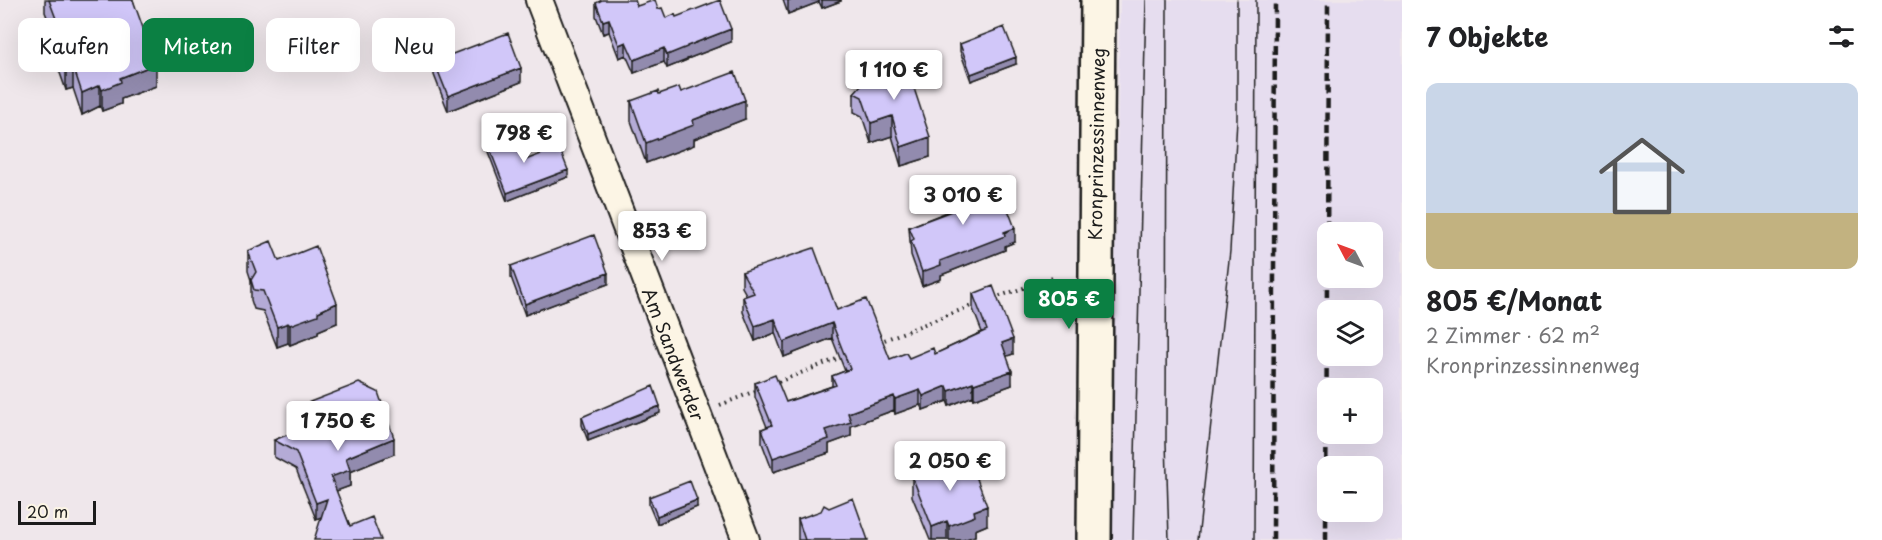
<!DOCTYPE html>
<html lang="de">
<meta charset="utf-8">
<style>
body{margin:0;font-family:"Playpen Sans",sans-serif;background:#f2f2f2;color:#202124;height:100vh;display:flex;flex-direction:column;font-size:22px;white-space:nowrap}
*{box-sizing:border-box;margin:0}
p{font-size:20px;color:#757577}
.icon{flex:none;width:33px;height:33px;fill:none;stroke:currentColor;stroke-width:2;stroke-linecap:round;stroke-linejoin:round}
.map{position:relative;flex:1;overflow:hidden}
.side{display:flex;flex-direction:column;background:#fff;width:480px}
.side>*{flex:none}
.top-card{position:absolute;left:18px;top:18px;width:570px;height:54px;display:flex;gap:12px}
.needle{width:39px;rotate:311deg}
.fabs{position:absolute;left:1317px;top:222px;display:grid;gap:12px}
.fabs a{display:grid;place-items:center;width:66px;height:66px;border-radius:12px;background:#fff;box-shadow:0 6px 24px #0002;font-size:30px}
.scale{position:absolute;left:18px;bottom:15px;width:78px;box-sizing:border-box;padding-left:6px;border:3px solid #1c1c1c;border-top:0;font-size:16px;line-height:21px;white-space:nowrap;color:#1c1c1c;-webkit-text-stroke:4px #fcf5e5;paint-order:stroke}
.price{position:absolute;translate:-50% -51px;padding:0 14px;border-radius:6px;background:#fff;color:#222;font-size:20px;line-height:39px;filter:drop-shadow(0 2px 3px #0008)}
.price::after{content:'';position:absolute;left:50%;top:36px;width:18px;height:14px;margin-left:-9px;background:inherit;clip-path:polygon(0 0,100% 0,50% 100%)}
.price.current{background:#0b8043;color:#fff}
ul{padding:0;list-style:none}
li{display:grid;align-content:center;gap:12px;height:318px;padding:0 24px}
li span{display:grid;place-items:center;height:186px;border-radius:12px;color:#555}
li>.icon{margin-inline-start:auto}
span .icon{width:108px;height:108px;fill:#fffc;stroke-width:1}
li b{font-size:26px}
h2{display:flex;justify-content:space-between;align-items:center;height:72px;padding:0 24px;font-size:26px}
.pill{padding:0 21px;border-radius:12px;background:#fff;box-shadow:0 6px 24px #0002;font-size:21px;line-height:54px}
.pill.current{background:#0b8043;color:#fff}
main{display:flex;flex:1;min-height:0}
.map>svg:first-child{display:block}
.built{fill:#e6ddef;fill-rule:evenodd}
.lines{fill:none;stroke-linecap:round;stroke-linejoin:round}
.minor-casing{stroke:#1c1c1c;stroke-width:30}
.secondary-casing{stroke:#1c1c1c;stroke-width:38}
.path{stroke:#1c1c1c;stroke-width:4;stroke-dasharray:1.5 4.5;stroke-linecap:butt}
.minor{stroke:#fcf5e5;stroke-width:26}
.secondary{stroke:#fcf5e5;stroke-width:33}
.tram{stroke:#1c1c1c;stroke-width:1.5}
.rail{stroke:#1c1c1c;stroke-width:4.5;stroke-dasharray:9 4.5;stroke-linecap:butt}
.wall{fill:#b4abd6;stroke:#1c1c1c;stroke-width:1.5}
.shaded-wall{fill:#928bae;stroke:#1c1c1c;stroke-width:1.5}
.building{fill:#d1c7f9;stroke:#1c1c1c;stroke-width:1.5}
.labels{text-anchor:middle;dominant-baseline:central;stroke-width:6;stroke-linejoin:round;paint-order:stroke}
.street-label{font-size:18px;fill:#1c1c1c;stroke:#fcf5e5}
</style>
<main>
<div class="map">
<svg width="1402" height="540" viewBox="0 0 1402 540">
<rect width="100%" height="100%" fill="#efe7eb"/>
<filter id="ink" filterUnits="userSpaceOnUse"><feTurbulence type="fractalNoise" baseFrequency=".0167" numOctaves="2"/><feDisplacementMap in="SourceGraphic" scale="12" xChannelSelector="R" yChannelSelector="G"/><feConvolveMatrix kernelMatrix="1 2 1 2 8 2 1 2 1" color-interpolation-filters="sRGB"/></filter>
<g filter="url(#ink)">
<path class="built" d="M1120 0H1402V540H1110ZM1328 232H1372V278H1328ZM1328 310H1372V356H1328ZM1328 388H1372V434H1328ZM1328 466H1372V512H1328Z"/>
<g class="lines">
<defs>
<path id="minor" d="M539 0 746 540"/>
<path id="secondary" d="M1094 540 1098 0"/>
</defs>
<use href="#minor" class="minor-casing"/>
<use href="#secondary" class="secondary-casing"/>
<path class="path" d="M994 298 1053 278
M879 342 976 304
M773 384 844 356
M720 405 758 390"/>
<use href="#minor" class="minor"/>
<use href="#secondary" class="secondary"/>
<path class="tram" d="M1167 0 1166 442 1169 540
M1133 540 1146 0
M1198 540 1230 251 1237 119V0
M1254 540 1256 0"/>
<path class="rail" d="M1273 540 1275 0
M1326 540 1328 0"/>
</g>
<path class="wall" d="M45 0H133L156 86 121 99V104L102 111 100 106 82 115 73 88 66 90 54 56V35L45 12Z
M783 0H841V1L822 8 819 2 788 14Z
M596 3 658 9 666 18 676 17 731 42 687 59V60L667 68 664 62 634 73 626 55 619 58 609 32 603 34 596 16Z
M960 44 1016 64 971 81 960 51Z
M434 61 521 82 448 111 434 75Z
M872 65 896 67 930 157 901 166 892 136 871 143 862 116 854 112V93L872 75Z
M681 92 745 119 694 139V145L646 163 631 121V101L659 94Z
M487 142 523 161 568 177 507 201 487 149Z
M957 194 1015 242 1005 246V250L941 275V279L922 286 911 255 909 227 957 208Z
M248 251 279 261 337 323 318 331V334L290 345 288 343 277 347 263 311 254 309 251 300V280L248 271Z
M511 266 608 284 525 315 511 277Z
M742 272 837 310 890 359 909 358 935 354 982 332 973 309V294L1013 354 1006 356 1012 385 974 399 973 396 949 406 947 401 923 410 920 405 895 414 894 410 851 426V436L829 444V453L773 472 762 443V429L767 427 755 397V383L786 402 832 386V376L845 371 832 338 784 357 775 333 755 341 743 312V297L747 296 742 287Z
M297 407 394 454 350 472V486L336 491 350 526 381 540 321 517 316 519 296 469 274 457V440L299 430 297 424Z
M660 413 588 441 582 425V417Z
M912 476 987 525 975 530V536L963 540H930L912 496Z
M649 497 697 507 657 524 649 505Z
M798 519 868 540H798Z"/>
<path class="shaded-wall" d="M788 0H819V2L788 14Z
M822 0H841V1L822 8Z
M609 19V32L603 34V21Z
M731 29V42L687 59V60L667 68V55L687 46Z
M626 42V55L619 58V45Z
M664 48V62L634 73V60Z
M1016 57V64L971 81V74Z
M156 64V86L121 99V104L102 111V90L120 78Z
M73 66V88L66 90V69Z
M521 68V82L448 111V96Z
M100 85V106L82 115V93Z
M745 100V119L694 139V145L646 163V143L693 120Z
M892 116V136L871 143V123Z
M930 137V157L901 166V147Z
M568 170V177L507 201V193Z
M1015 228V242L1005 246V250L941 275V279L922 286V272L940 261Z
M608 273V284L525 315V304Z
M337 303V323L318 331V334L290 345V325Z
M775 319V333L755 341V326Z
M288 323V343L277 347V327Z
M832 323V338L784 357V342Z
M1013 339V354L1002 358V343Z
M1012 371V385L974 399V384Z
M973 382V396L949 406V391Z
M947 386V401L923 410V396Z
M920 390V405L895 414V399Z
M894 396V410L851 426V436L829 444V453L773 472V458L826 430 848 413Z
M660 406V413L588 441V434Z
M394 438V454L350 472V486L331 493V477L346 458Z
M327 499V515L316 519V503Z
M697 500V507L657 524V516Z
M987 506V525L975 530V536L963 540H949V526L974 511Z
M947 521V540H932V527Z"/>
<path class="building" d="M49 0H133L156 64 120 78 121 82 102 90 100 85 82 93 73 66 66 69 54 35 61 32Z
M602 0H635L637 6 655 0 658 9 662 8 666 18 675 14 676 17 720 0 731 29 687 46V47L667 55 664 48 634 60 626 42 619 45 609 19 603 21 596 3Z
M1004 27 1016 57 971 74 960 44Z
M508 33 521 68 448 96 434 61Z
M893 58 896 67 906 64 930 137 901 147 892 116 871 123 862 97 854 93 868 77 875 74 872 65Z
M735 72 745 100 693 120 694 125 646 143 631 101 658 91 659 94 679 87 681 92Z
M510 133 513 134 523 161 559 147 568 170 507 193 487 142Z
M996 178 1015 228 1004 232 1005 236 940 261 941 265 922 272 911 241 914 239 909 227 962 207 957 194Z
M594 235 608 273 525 304 511 266Z
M271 241 279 261 316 246 337 303 318 312V315L290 325 288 323 277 327 263 291 254 290 251 280 256 272 248 251Z
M814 248 837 310 866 299 890 359 906 353 909 358 933 348 935 354 987 330 973 294 993 286 1013 339 1002 343 1012 371 974 384 973 382 949 391 947 386 923 396 920 390 895 399 894 396 848 413 851 422 826 430 829 439 773 458 762 429 772 425 755 383 775 375 786 402 836 385 832 376 850 369 832 323 784 342 775 319 755 326 743 297 754 293 742 272Z
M359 383 378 392 394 438 346 458 350 470 331 477 350 526 372 517 381 540H314L327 499 316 503 296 452 274 440 305 428 297 407Z
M653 386 660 406 588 434 582 417Z
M968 454 987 506 974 511 975 516 949 526 947 521 932 527 912 476 934 467 938 461 944 463Z
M690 481 697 500 657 516 649 497Z
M853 498 868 540H805L798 519 821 511 824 505 829 508Z"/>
</g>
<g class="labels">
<g class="street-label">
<text transform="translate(1096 144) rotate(-89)">Kronprinzessinnenweg</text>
<text transform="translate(674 354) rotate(69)">Am Sandwerder</text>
</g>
</g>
</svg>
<div class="fabs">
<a><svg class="needle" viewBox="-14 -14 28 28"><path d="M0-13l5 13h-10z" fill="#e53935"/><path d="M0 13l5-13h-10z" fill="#757577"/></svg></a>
<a><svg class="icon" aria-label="layers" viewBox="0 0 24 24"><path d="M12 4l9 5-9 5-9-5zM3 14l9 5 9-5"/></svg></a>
<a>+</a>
<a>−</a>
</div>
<div class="scale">20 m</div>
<b class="price" style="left:894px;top:101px">1 110 €</b>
<b class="price" style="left:524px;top:164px">798 €</b>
<b class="price" style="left:963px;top:226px">3 010 €</b>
<b class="price" style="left:662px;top:262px">853 €</b>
<b class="price current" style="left:1069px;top:330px">805 €</b>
<b class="price" style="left:338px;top:452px">1 750 €</b>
<b class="price" style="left:950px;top:492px">2 050 €</b>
<div class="top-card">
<a class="pill">Kaufen</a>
<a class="pill current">Mieten</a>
<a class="pill">Filter</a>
<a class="pill">Neu</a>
</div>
</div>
<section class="side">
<h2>7 Objekte<svg class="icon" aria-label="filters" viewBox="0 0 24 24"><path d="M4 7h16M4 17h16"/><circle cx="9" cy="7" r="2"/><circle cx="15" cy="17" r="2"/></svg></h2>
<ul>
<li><span style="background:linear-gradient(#c9d6e8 70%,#c2b280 0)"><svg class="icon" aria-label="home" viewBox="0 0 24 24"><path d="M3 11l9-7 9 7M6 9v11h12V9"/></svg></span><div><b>805 €/Monat</b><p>2 Zimmer · 62 m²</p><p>Kronprinzessinnenweg</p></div></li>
</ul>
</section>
</main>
